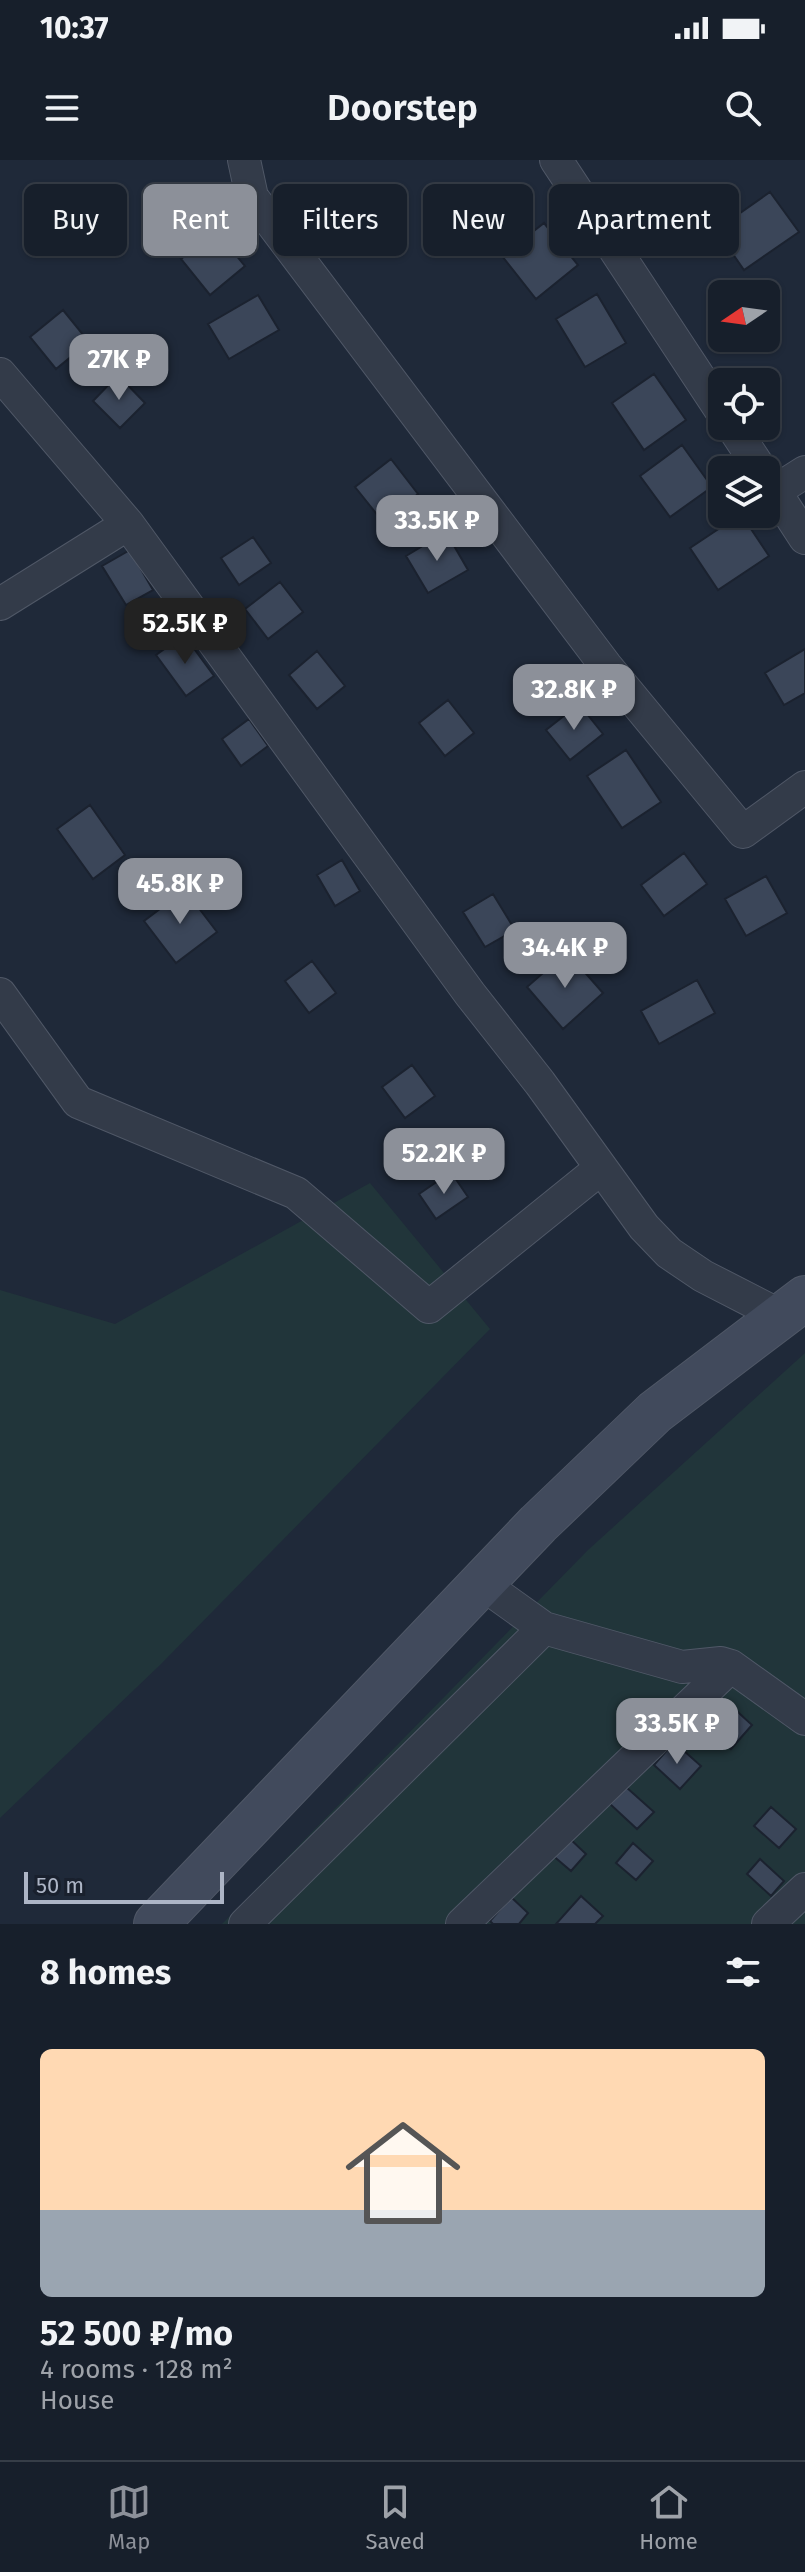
<!DOCTYPE html>
<meta charset="utf-8">
<style>
body{margin:0;font-family:"Fira Sans",sans-serif;background:#202733;color:#f1f3f6;height:100vh;display:flex;flex-direction:column;font-size:30px;white-space:nowrap}
*{box-sizing:border-box;margin:0}
p{font-size:26px;color:#9ea2a9}
.icon{flex:none;width:44px;height:44px;fill:none;stroke:currentColor;stroke-width:2;stroke-linecap:round;stroke-linejoin:round}
.map{position:relative;height:1764px;overflow:hidden}
.side{display:flex;flex-direction:column;background:#171f2b;flex:1}
.side>*{flex:none}
.hud{position:absolute;left:24px;top:24px;width:758px;height:72px;display:flex;gap:16px}
.needle{width:52px;rotate:257deg}
.controls{position:absolute;left:708px;top:120px;display:grid;gap:16px}
.controls a{display:grid;place-items:center;width:72px;height:72px;border-radius:12px;background:#171f2b;box-shadow:0 2px 6px #0004,0 0 0 2px #363d47;font-size:40px}
.scale{position:absolute;left:24px;bottom:20px;width:200px;box-sizing:border-box;padding-left:8px;border:4px solid #adb5c6;border-top:0;font-size:22px;line-height:28px;white-space:nowrap;color:#adb5c6;-webkit-text-stroke:6px #19202d;paint-order:stroke}
.price{position:absolute;translate:-50% -68px;padding:0 18px;border-radius:16px;background:#8c9099;color:#fff;font-size:26px;line-height:52px;filter:drop-shadow(0 2px 4px #0008)}
.price::after{content:'';position:absolute;left:50%;top:48px;width:24px;height:18px;margin-left:-12px;background:inherit;clip-path:polygon(0 0,100% 0,50% 100%)}
.price.selected{background:#222;color:#fff}
ul{padding:0;list-style:none}
li{display:grid;align-content:center;gap:16px;height:424px;padding:0 40px}
li span{display:grid;place-items:center;height:248px;border-radius:12px;color:#555}
li>.icon{margin-inline-start:auto}
span .icon{width:144px;height:144px;fill:#fffc;stroke-width:1}
li b{font-size:34px}
h2{display:flex;justify-content:space-between;align-items:center;height:96px;padding:0 40px;font-size:34px}
.tag{padding:0 28px;border-radius:12px;background:#171f2b;box-shadow:0 2px 6px #0004,0 0 0 2px #363d47;font-size:28px;line-height:72px}
.tag.selected{background:#8c9099;color:#fff}
.status{display:flex;justify-content:space-between;align-items:center;height:56px;padding:0 40px;background:#171f2b;direction:ltr}
.status svg{height:22px;fill:currentColor}
header{display:flex;justify-content:space-between;align-items:center;height:104px;padding:0 40px;background:#171f2b;font-size:36px;font-weight:600}
.dock{display:flex;justify-content:space-around;align-items:center;height:112px;border-top:2px solid #363d47;background:#171f2b;font-size:22px;color:#9ea2a9}
.dock a{display:grid;justify-items:center;gap:4px}
.dock .selected{color:#8c9099}
.map>svg:first-child{display:block}
.green{fill:#21353a}
.building{fill:#3b4659;stroke:#1b222f;stroke-width:2}
.lines{fill:none;stroke-linecap:round;stroke-linejoin:round}
.street-casing{stroke:#505867;stroke-width:34}
.secondary-casing{stroke:#505867;stroke-width:46}
.street{stroke:#333b49;stroke-width:32}
.secondary{stroke:#414a5c;stroke-width:44}
</style>
<div class="status"><b>10:37</b><svg viewBox="0 0 49 12"><path d="M0 12V9h3v3zM5 12V6h3v6zM10 12V3h3v9zM15 12V0h3v12zM26 1h20v11H26zM47 4h2v5h-2z"/></svg></div>
<header><svg class="icon" aria-label="menu" viewBox="0 0 24 24"><path d="M4 6h16M4 12h16M4 18h16"/></svg>Doorstep<svg class="icon" aria-label="search" viewBox="0 0 24 24"><circle cx="10" cy="10" r="6"/><path d="M15 15l6 6"/></svg></header>
<div class="map">
<svg width="805" height="1764" viewBox="0 0 805 1764">
<rect width="100%" height="100%" fill="#1f2939"/>
<path class="green" d="M370 1023 490 1169 160 1505 0 1658V1130L115 1164Z
M805 1193V1764H222L588 1390Z"/>
<path class="building" d="M770 32 799 72 744 110 716 70Z
M544 63 578 105 536 139 502 96Z
M216 71 245 106 210 135 181 99Z
M597 134 626 183 585 207 556 159Z
M258 135 279 170 229 199 208 164Z
M63 150 89 182 56 209 30 177Z
M654 214 686 260 644 290 612 243Z
M118 215 145 243 120 268 93 241Z
M682 285 712 327 670 357 640 316Z
M391 299 418 334 383 362 355 327Z
M741 354 769 396 718 430 690 388Z
M446 372 468 410 428 433 406 396Z
M253 377 271 403 239 425 221 398Z
M130 390 153 430 126 445 102 406Z
M280 422 303 452 268 479 245 449Z
M184 475 214 516 186 536 156 495Z
M805 489V533L784 545 765 513Z
M317 491 345 526 317 549 289 515Z
M448 540 474 573 445 596 419 563Z
M579 544 603 574 570 600 546 570Z
M249 559 268 586 241 606 222 579Z
M626 590 661 642 622 668 587 616Z
M90 645 125 695 93 719 57 669Z
M684 693 707 724 664 756 641 725Z
M342 700 360 731 335 746 317 715Z
M766 716 787 753 746 776 725 739Z
M185 730 217 772 176 803 144 761Z
M493 734 515 770 485 787 463 752Z
M567 792 603 833 563 869 527 827Z
M312 801 336 833 309 853 285 821Z
M697 820 715 853 659 884 641 851Z
M412 905 435 936 405 958 382 927Z
M451 1012 468 1037 436 1059 419 1034Z
M728 1543 752 1565 731 1589 707 1567Z
M674 1582 701 1606 680 1629 654 1605Z
M626 1627 654 1652 637 1669 610 1644Z
M771 1647 796 1669 779 1688 754 1666Z
M567 1676 586 1694 571 1711 551 1694Z
M633 1683 653 1701 636 1720 616 1703Z
M760 1699 784 1721 771 1736 747 1714Z
M581 1736 603 1756 595 1764H556Z
M511 1737 528 1753 519 1764H493L490 1761Z"/>
<g class="lines">
<defs>
<path id="street" d="M244 0 252 37 606 506 743 672 805 627
M556 0 722 252
M0 214 128 364 470 834 540 923 644 1067 669 1093 703 1116 779 1155
M732 266 761 310
M766 318 805 378
M775 331 805 312
M0 444 128 364
M0 834 78 942 296 1033 429 1147 600 1009
M481 1423 544 1468 682 1507 721 1503 731 1506 805 1559
M245 1764 544 1468
M462 1764 731 1506
M768 1764 805 1729"/>
<path id="secondary" d="M156 1764 538 1364 655 1252 805 1138"/>
</defs>
<use href="#street" class="street-casing"/>
<use href="#secondary" class="secondary-casing"/>
<use href="#street" class="street"/>
<use href="#secondary" class="secondary"/>
</g>
</svg>
<div class="controls">
<a><svg class="needle" viewBox="-14 -14 28 28"><path d="M0-13l5 13h-10z" fill="#e53935"/><path d="M0 13l5-13h-10z" fill="#9ea2a9"/></svg></a>
<a><svg class="icon" aria-label="locate" viewBox="0 0 24 24"><circle cx="12" cy="12" r="6"/><path d="M12 2v4M12 18v4M2 12h4M18 12h4"/></svg></a>
<a><svg class="icon" aria-label="layers" viewBox="0 0 24 24"><path d="M12 4l9 5-9 5-9-5zM3 14l9 5 9-5"/></svg></a>
</div>
<div class="scale">50 m</div>
<b class="price" style="left:119px;top:242px">27K ₽</b>
<b class="price" style="left:437px;top:403px">33.5K ₽</b>
<b class="price selected" style="left:185px;top:506px">52.5K ₽</b>
<b class="price" style="left:574px;top:572px">32.8K ₽</b>
<b class="price" style="left:180px;top:766px">45.8K ₽</b>
<b class="price" style="left:565px;top:830px">34.4K ₽</b>
<b class="price" style="left:444px;top:1036px">52.2K ₽</b>
<b class="price" style="left:677px;top:1606px">33.5K ₽</b>
<div class="hud">
<a class="tag">Buy</a>
<a class="tag selected">Rent</a>
<a class="tag">Filters</a>
<a class="tag">New</a>
<a class="tag">Apartment</a>
</div>
</div>
<section class="side">
<h2>8 homes<svg class="icon" aria-label="filters" viewBox="0 0 24 24"><path d="M4 7h16M4 17h16"/><circle cx="9" cy="7" r="2"/><circle cx="15" cy="17" r="2"/></svg></h2>
<ul>
<li><span style="background:linear-gradient(#ffd9b3 65%,#9aa5b1 0)"><svg class="icon" aria-label="home" viewBox="0 0 24 24"><path d="M3 11l9-7 9 7M6 9v11h12V9"/></svg></span><div><b>52 500 ₽/mo</b><p>4 rooms · 128 m²</p><p>House</p></div></li>
</ul>
</section>
<nav class="dock">
<a class="selected"><svg class="icon" aria-label="map" viewBox="0 0 24 24"><path d="M3 6l6-2 6 2 6-2v14l-6 2-6-2-6 2zM9 4v14M15 6v14"/></svg>Map</a>
<a><svg class="icon" aria-label="saved" viewBox="0 0 24 24"><path d="M7 4h10v16l-5-4-5 4z"/></svg>Saved</a>
<a><svg class="icon" aria-label="home" viewBox="0 0 24 24"><path d="M3 11l9-7 9 7M6 9v11h12V9"/></svg>Home</a>
</nav>
